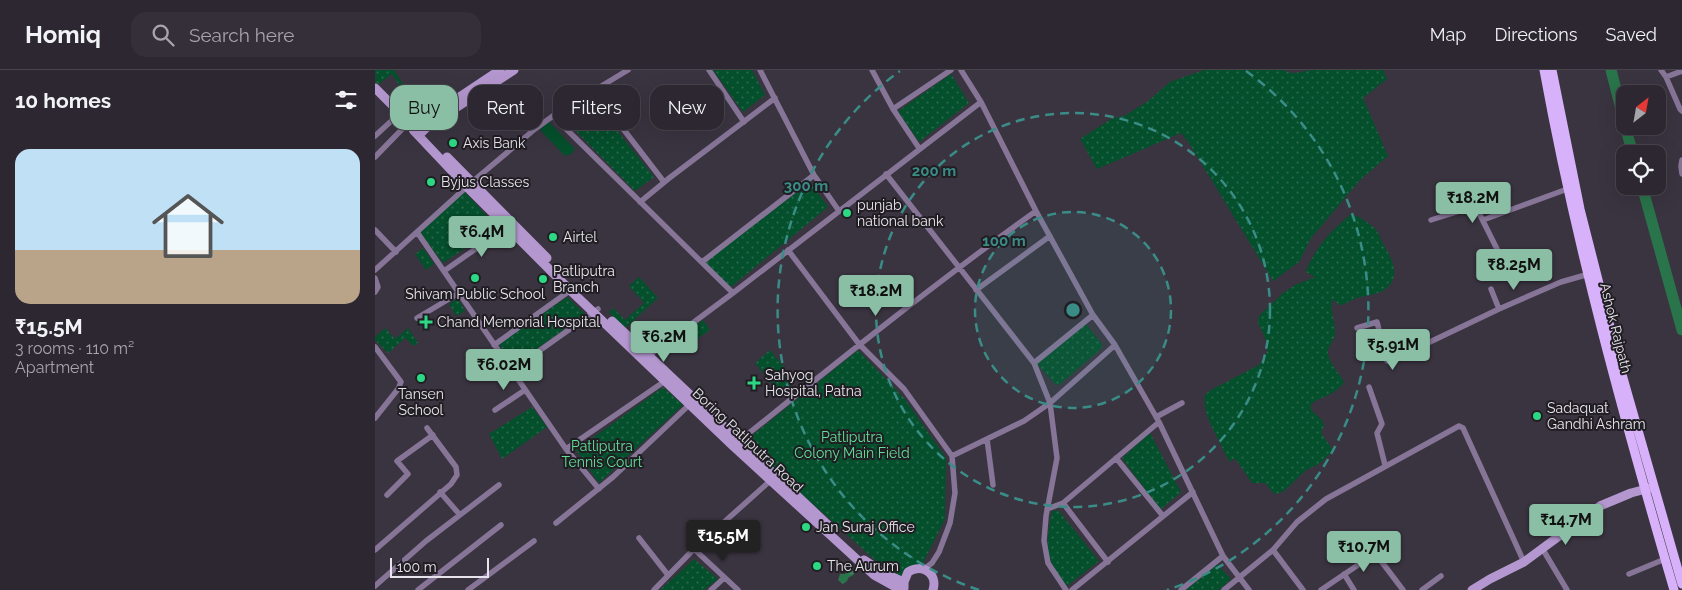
<!DOCTYPE html>
<meta charset="utf-8">
<style>
body{margin:0;font-family:Raleway,sans-serif;background:#342f38;color:#f1f3f6;height:100vh;display:flex;flex-direction:column;font-size:19px;white-space:nowrap}
*{box-sizing:border-box;margin:0}
p{font-size:16px;color:#a6a5ab}
.icon{flex:none;width:28px;height:28px;fill:none;stroke:currentColor;stroke-width:2;stroke-linecap:round;stroke-linejoin:round}
.map{position:relative;flex:1;overflow:hidden}
.details{display:flex;flex-direction:column;background:#2c2730;width:375px}
.details>*{flex:none}
.banner{position:absolute;left:15px;top:15px;width:475px;height:45px;display:flex;gap:10px}
.needle{width:32px;rotate:31deg}
.controls{position:absolute;left:1241px;top:15px;display:grid;gap:10px}
.controls a{display:grid;place-items:center;width:50px;height:50px;border-radius:10px;background:#2c2730;box-shadow:0 5px 20px #0002,0 0 0 1px #48444c;font-size:25px}
.scale{position:absolute;left:15px;bottom:12px;width:99px;box-sizing:border-box;padding-left:5px;border:2px solid #e8e4ec;border-top:0;font-size:14px;line-height:18px;white-space:nowrap;color:#e8e4ec;-webkit-text-stroke:4px #201d23;paint-order:stroke}
.price{position:absolute;translate:-50% -42px;padding:0 11px;border-radius:5px;background:#8abfa5;color:#111;font-size:16px;line-height:32px;filter:drop-shadow(0 1px 2px #0008)}
.price::after{content:'';position:absolute;left:50%;top:30px;width:15px;height:11px;margin-left:-8px;background:inherit;clip-path:polygon(0 0,100% 0,50% 100%)}
.price.current{background:#222;color:#fff}
ul{padding:0;list-style:none}
li{display:grid;align-content:center;gap:10px;height:265px;padding:0 15px}
li span{display:grid;place-items:center;height:155px;border-radius:15px;color:#555}
li>.icon{margin-inline-start:auto}
span .icon{width:90px;height:90px;fill:#fffc;stroke-width:1}
li b{font-size:21px}
h2{display:flex;justify-content:space-between;align-items:center;height:60px;padding:0 15px;font-size:21px}
.pill{padding:0 18px;border-radius:15px;background:#2c2730;box-shadow:0 5px 20px #0002,0 0 0 1px #48444c;font-size:18px;line-height:45px}
.pill.current{background:#8abfa5;color:#111}
header{display:flex;align-items:center;gap:30px;box-sizing:border-box;height:70px;padding:0 25px;background:#2c2730;border-bottom:1px solid #48444c}
header strong{font-size:24px}
nav{display:flex;gap:28px;margin-inline-start:auto;font-size:18px}
.search{width:350px;height:45px;background:#342f38;display:flex;align-items:center;gap:12px;box-sizing:border-box;padding:0 18px;border-radius:15px;color:#a6a5ab;font-size:19px}
main{display:flex;flex:1;min-height:0}
.map>svg:first-child{display:block}
.grass{fill:url(#grass-dots)}
.garden{fill:#044f2c}
.water{fill:url(#water-ripples)}
.lines{fill:none;stroke-linecap:round;stroke-linejoin:round}
.river{stroke:#29744a;stroke-width:11}
.street{stroke:#877598;stroke-width:5.5}
.secondary{stroke:#b497cf;stroke-width:9}
.primary{stroke:#d7b1f9;stroke-width:9}
.ring{fill:none;stroke:#3a8c87;stroke-width:2.5;stroke-dasharray:9 6}
.poi-dot{fill:#2cd884;stroke:#201d23;stroke-width:2}
.labels{text-anchor:middle;dominant-baseline:central;stroke-width:4;stroke-linejoin:round;paint-order:stroke}
.poi-label{font-size:14px;fill:#e8e4ec;stroke:#201d23;text-anchor:start}
.street-label{font-size:14px;fill:#e8e4ec;stroke:#201d23}
.park-label{font-size:14px;fill:#61e198;stroke:#201d23}
.centre{fill:#3a8c87;stroke:#201d23;stroke-width:2.5}
.ring-label{font-size:15px;text-anchor:middle;font-weight:bold;fill:#3a8c87;stroke:#201d23;stroke-width:4;stroke-linejoin:round;paint-order:stroke}
</style>
<header>
<strong>Homiq</strong>
<div class="search"><svg class="icon" aria-label="search" viewBox="0 0 24 24"><circle cx="10" cy="10" r="6"/><path d="M15 15l6 6"/></svg>Search here</div>
<nav><a>Map</a><a>Directions</a><a>Saved</a></nav>
</header>
<main>
<section class="details">
<h2>10 homes<svg class="icon" aria-label="filters" viewBox="0 0 24 24"><path d="M4 7h16M4 17h16"/><circle cx="9" cy="7" r="2"/><circle cx="15" cy="17" r="2"/></svg></h2>
<ul>
<li><span style="background:linear-gradient(#bfe0f5 65%,#b9a48a 0)"><svg class="icon" aria-label="home" viewBox="0 0 24 24"><path d="M3 11l9-7 9 7M6 9v11h12V9"/></svg></span><div><b>₹15.5M</b><p>3 rooms · 110 m²</p><p>Apartment</p></div></li>
</ul>
</section>
<div class="map">
<svg width="1307" height="520" viewBox="0 0 1307 520">
<defs>
<pattern id="grass-dots" width="8" height="8" patternUnits="userSpaceOnUse" patternTransform="scale(1.25)"><rect width="8" height="8" fill="#044f2c"/><path d="M2 2h.1M6 6h.1" fill="none" stroke="#29684b" stroke-width="1.8" stroke-linecap="round"/></pattern>
<pattern id="water-ripples" width="26" height="14" patternUnits="userSpaceOnUse" patternTransform="scale(1.25)"><rect width="26" height="14" fill="#29744a"/><path d="M2 4q2-2 4 0t4 0M15 11q2-2 4 0t4 0" fill="none" stroke="#528e6d"/></pattern>
</defs>
<rect width="100%" height="100%" fill="#3a3440"/>
<path class="grass" d="M0 0H19L50 49H46L17 4 1 16Z
M338 0H377L390 25 368 42Z
M829 0H909C918 6 926 1 936 0 956 0 986 0 1008 0L1012 9 988 28 1013 86 985 110 936 168 924 192 898 211 814 73 806 63 722 99 705 69 736 49 751 45 773 31 795 12Z
M576 4 594 33 544 72 523 41Z
M218 30 279 107 260 121 188 48Z
M435 112 453 137 356 217 330 192Z
M89 121 122 157 68 193 45 162Z
M976 144C985 147 995 153 1002 161 1004 164 1005 168 1007 172 1015 186 1027 204 1012 218 1004 225 991 225 982 228 975 230 971 235 964 235L958 229C954 239 960 251 960 261 961 270 952 275 953 284 955 294 964 303 969 312 961 325 947 326 936 334V340L947 350 949 356 946 362C949 369 955 374 958 381L944 394 931 400 910 420 905 423 899 424 890 413H877L860 388 855 392C849 383 846 375 842 367 835 353 828 341 830 325L834 321 884 295 891 285 893 277 889 265 883 253 884 246 908 223 920 215 940 207 931 202C939 178 957 160 976 144Z
M48 178 59 194 51 200 40 184Z
M264 207 283 228 249 259 234 242 238 238 250 250 269 233 254 216Z
M192 227 210 244 138 296 124 274Z
M83 228 90 241 81 246 74 234Z
M328 250 335 260 320 270 313 261Z
M711 254 727 274V278L684 315 680 314 662 294Z
M10 258 20 269 33 258 43 273 39 276 30 268 13 283 0 270V267Z
M395 280 410 298 395 311 380 293Z
M483 280 530 329 571 388 570 449 548 493 536 500 531 508 511 500 369 372Z
M410 299 420 311 404 323 395 311Z
M288 317 308 335 224 413 201 380Z
M157 337 172 357 127 389 114 364Z
M775 363 806 422 785 440 747 388Z
M683 440 724 491 692 516C669 487 670 476 677 441Z
M319 489 343 509 329 520H285Z
M842 494 856 509 844 520H811Z"/>
<path class="garden" d="M173 51 200 79 196 84 190 86 165 60Z"/>
<path class="water" d="M477 499 479 504 477 506 474 507 472 511 468 514 463 510 465 504H470L474 500Z"/>
<g class="lines">
<path class="river" d="M1236 0 1250 54
M1250 56 1258 84
M1267 116 1307 260"/>
<path class="street" d="M334 0 369 52
M385 0 439 105 464 141
M497 0 518 39 544 78
M586 0 606 32 661 141 718 245 740 275 784 352 848 486 874 520
M1286 0 1291 7 1305 39 1307 41
M1291 7 1307 1
M219 21 289 112
M518 39 576 0
M178 46 358 223
M0 66 25 43
M0 87 34 52
M1307 90 1306 96 1307 104
M511 104 659 293 675 333 682 388 671 446 669 471 673 493 691 520
M265 132 293 109 400 28
M1056 150 1094 138H1100L1103 141 1127 189
M1108 150 1195 118
M0 160 21 182
M42 162 191 379 224 419
M413 180 484 274 529 319 577 386 580 423 575 453 564 482 557 493 549 499
M327 192 439 105
M0 200 97 112 160 59 182 43 253 0
M69 201 132 157
M0 208 3 217 0 222
M1116 219 1124 239
M601 220 675 166
M42 248 84 223
M982 258 1002 252 1011 288 1012 291H1015L1124 239 1186 212 1214 204
M119 275 200 217
M0 277 26 312 23 319 0 348
M272 287 358 223 606 32
M659 293 718 245
M136 301 223 239
M994 317 1007 354 1002 363 1010 395
M120 340 150 320
M781 347 807 333
M612 369 618 415
M363 372C461 293 559 214 661 141
M191 379 290 311
M577 386 649 351 675 333 740 275
M741 388 788 446
M65 422 85 445
M12 425 33 404 22 391 58 365
M688 433 733 492
M672 439 688 433 784 352
M181 453 238 407 314 335
M264 468 293 505
M1167 478 1192 520
M319 479 363 520
M0 480 76 414 82 405 81 397 52 358
M898 480 928 520
M1000 483 1028 520
M969 504 979 520
M1254 504 1290 489
M0 516 51 471 124 415
M43 520 126 455
M93 520 159 471
M279 520 319 479 395 411
M336 520 349 508
M697 520 818 422
M806 520 848 486
M849 520 898 480 922 452 951 429 1084 356 1088 358 1149 492
M946 520 1020 470
M1047 520 1066 506"/>
<path class="secondary" d="M0 18 34 52 39 61 92 117 195 220 358 376 499 505 526 520
M39 61 47 52 125 0
M44 65 53 56 139 0
M72 87 172 188
M237 251 453 455
M489 490 511 504 529 512
M529 518V512L533 502C547 493 563 503 558 520
M1097 520 1115 509 1149 492 1225 436 1256 423 1275 418"/>
<path class="primary" d="M1169 0C1201 176 1249 349 1299 520
M1177 0 1205 139 1248 308 1307 514"/>
</g>
<circle cx="698" cy="240" r="98" fill="#3a8c87" fill-opacity=".12"/>
<g class="ring">
<circle cx="698" cy="240" r="98"/>
<circle cx="698" cy="240" r="197"/>
<path d="M604 520A295 295 0 0 1 525 1M871 1A295 295 0 0 1 792 520"/>
</g>
<g class="poi-dot">
<circle cx="78" cy="73" r="5"/>
<circle cx="56" cy="112" r="5"/>
<circle cx="472" cy="143" r="5"/>
<circle cx="178" cy="167" r="5"/>
<circle cx="100" cy="208" r="5"/>
<circle cx="168" cy="209" r="5"/>
<path d="M48.5 244.5h5v5h5v5h-5v5h-5v-5h-5v-5h5z"/>
<circle cx="46" cy="308" r="5"/>
<path d="M376.5 305.5h5v5h5v5h-5v5h-5v-5h-5v-5h5z"/>
<circle cx="1162" cy="346" r="5"/>
<circle cx="431" cy="457" r="5"/>
<circle cx="442" cy="496" r="5"/>
</g>
<g class="labels">
<g class="poi-label">
<text x="88" y="73">Axis Bank</text>
<text x="66" y="112">Byjus Classes</text>
<text x="482" y="135">punjab<tspan x="482" dy="16">national bank</tspan></text>
<text x="188" y="167">Airtel</text>
<text x="178" y="201">Patliputra<tspan x="178" dy="16">Branch</tspan></text>
<text x="100" y="224" text-anchor="middle">Shivam Public School</text>
<text x="62" y="252">Chand Memorial Hospital</text>
<text x="390" y="305">Sahyog<tspan x="390" dy="16">Hospital, Patna</tspan></text>
<text x="46" y="324" text-anchor="middle">Tansen<tspan x="46" dy="16">School</tspan></text>
<text x="1172" y="338">Sadaquat<tspan x="1172" dy="16">Gandhi Ashram</tspan></text>
<text x="441" y="457">Jan Suraj Office</text>
<text x="452" y="496">The Aurum</text>
</g>
<g class="street-label">
<text transform="translate(1241 258) rotate(76)">Ashok Rajpath</text>
<text transform="translate(373 370) rotate(43)">Boring Patliputra Road</text>
</g>
<g class="park-label">
<text x="477" y="367">Patliputra<tspan x="477" dy="16">Colony Main Field</tspan></text>
<text x="227" y="376">Patliputra<tspan x="227" dy="16">Tennis Court</tspan></text>
</g>
</g>
<circle cx="698" cy="240" r="8" class="centre"/>
<g class="ring-label">
<text x="559" y="106">200 m</text>
<text x="431" y="121">300 m</text>
<text x="629" y="176">100 m</text>
</g>
</svg>
<div class="controls">
<a><svg class="needle" viewBox="-14 -14 28 28"><path d="M0-13l5 13h-10z" fill="#e53935"/><path d="M0 13l5-13h-10z" fill="#a6a5ab"/></svg></a>
<a><svg class="icon" aria-label="locate" viewBox="0 0 24 24"><circle cx="12" cy="12" r="6"/><path d="M12 2v4M12 18v4M2 12h4M18 12h4"/></svg></a>
</div>
<div class="scale">100 m</div>
<b class="price" style="left:1098px;top:154px">₹18.2M</b>
<b class="price" style="left:107px;top:188px">₹6.4M</b>
<b class="price" style="left:1139px;top:221px">₹8.25M</b>
<b class="price" style="left:501px;top:247px">₹18.2M</b>
<b class="price" style="left:289px;top:293px">₹6.2M</b>
<b class="price" style="left:1018px;top:301px">₹5.91M</b>
<b class="price" style="left:129px;top:321px">₹6.02M</b>
<b class="price" style="left:1191px;top:476px">₹14.7M</b>
<b class="price current" style="left:348px;top:492px">₹15.5M</b>
<b class="price" style="left:989px;top:503px">₹10.7M</b>
<div class="banner">
<a class="pill current">Buy</a>
<a class="pill">Rent</a>
<a class="pill">Filters</a>
<a class="pill">New</a>
</div>
</div>
</main>
